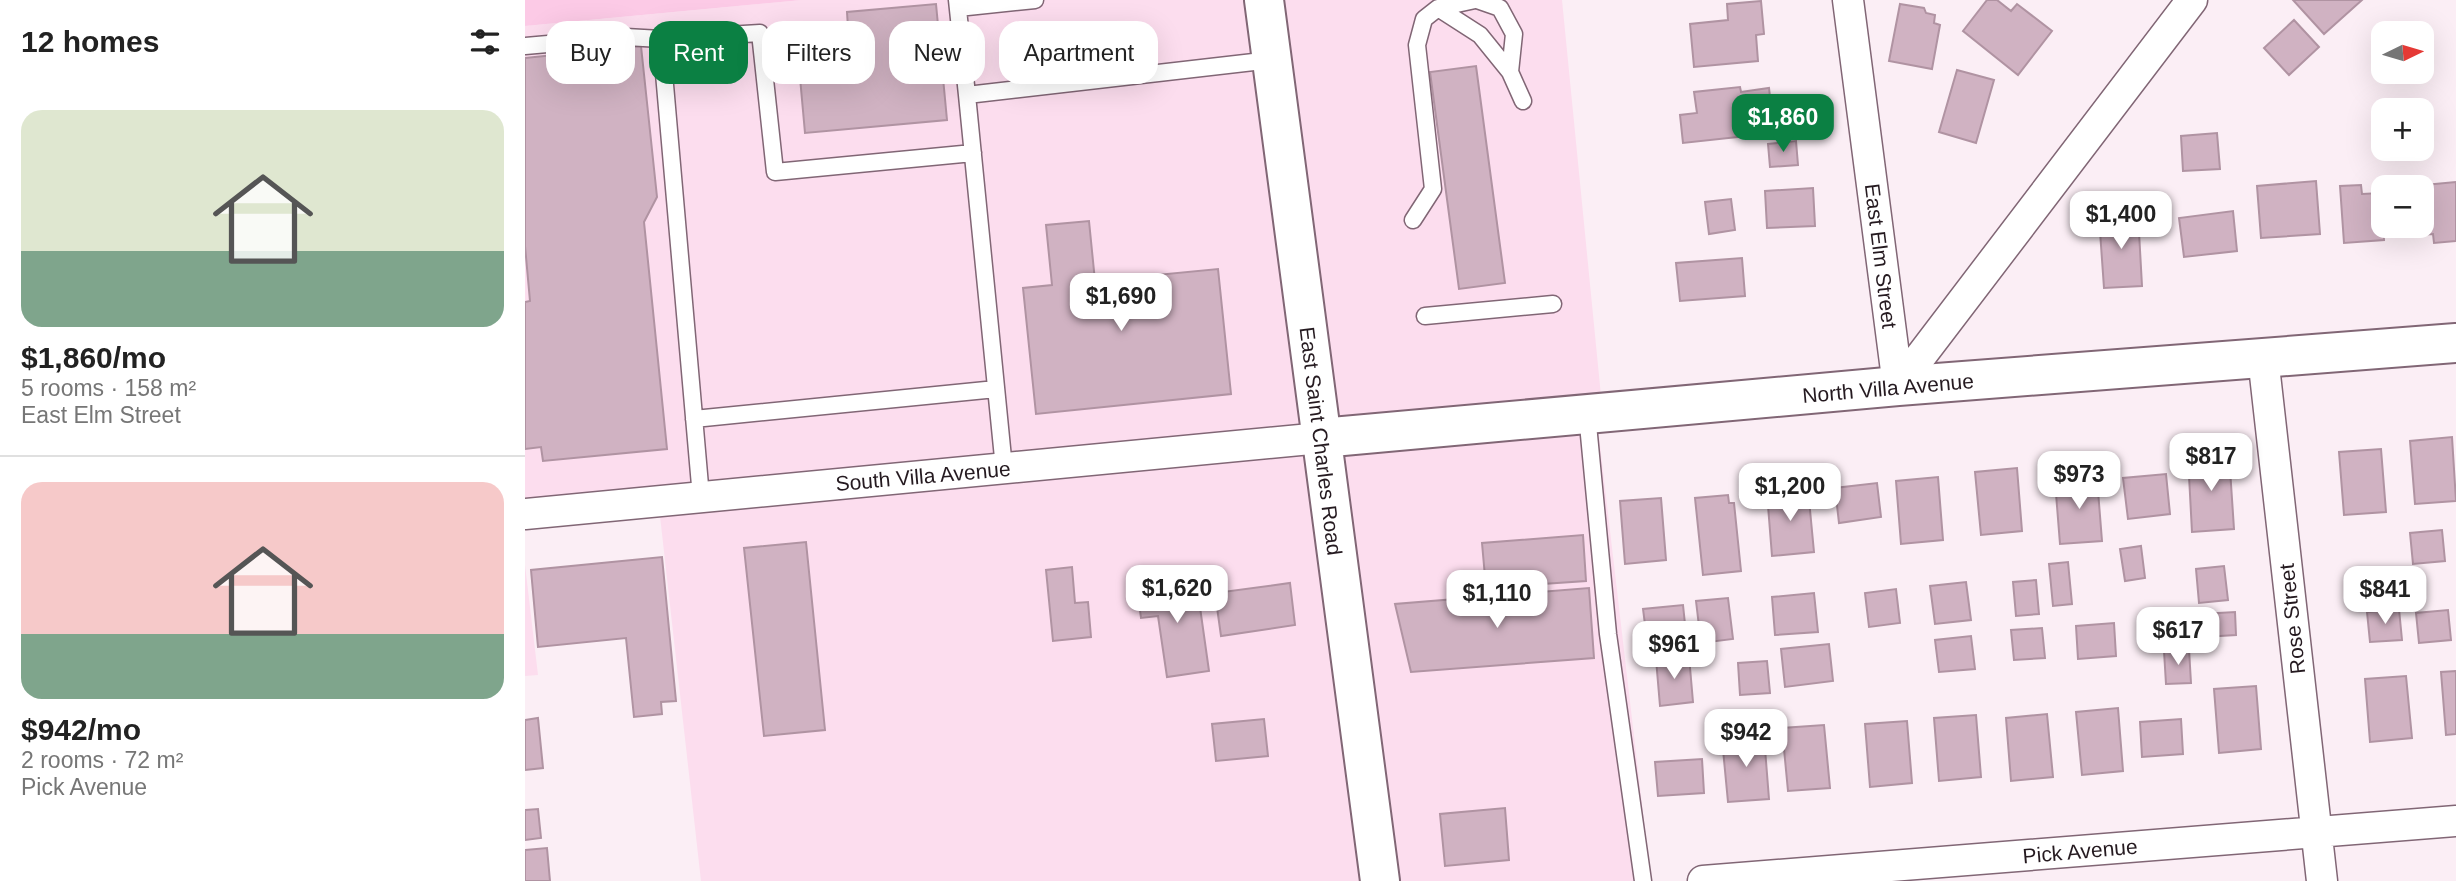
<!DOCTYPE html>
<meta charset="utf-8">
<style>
body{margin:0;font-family:Arial,sans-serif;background:#f6f6f6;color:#222;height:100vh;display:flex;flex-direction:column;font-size:26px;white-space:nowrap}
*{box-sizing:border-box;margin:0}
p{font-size:23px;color:#767676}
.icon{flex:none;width:38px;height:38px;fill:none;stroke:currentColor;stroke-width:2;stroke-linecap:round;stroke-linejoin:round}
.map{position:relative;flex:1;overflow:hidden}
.drawer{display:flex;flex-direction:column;background:#fff;width:525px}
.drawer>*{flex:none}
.guide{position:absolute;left:21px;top:21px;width:665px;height:63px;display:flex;gap:14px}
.needle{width:46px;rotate:85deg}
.controls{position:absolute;left:1846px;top:21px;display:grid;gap:14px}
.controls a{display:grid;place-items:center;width:63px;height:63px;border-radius:14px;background:#fff;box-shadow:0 7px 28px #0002;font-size:35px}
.price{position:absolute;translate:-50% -60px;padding:0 16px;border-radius:14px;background:#fff;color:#222;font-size:23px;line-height:46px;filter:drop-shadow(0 2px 4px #0008)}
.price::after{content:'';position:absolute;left:50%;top:42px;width:21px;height:16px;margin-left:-10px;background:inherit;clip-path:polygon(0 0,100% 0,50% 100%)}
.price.selected{background:#0b8043;color:#fff}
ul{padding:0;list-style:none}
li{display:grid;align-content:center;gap:14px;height:371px;padding:0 21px}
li+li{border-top:2px solid #e0e0e0}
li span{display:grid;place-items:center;height:217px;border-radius:21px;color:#555}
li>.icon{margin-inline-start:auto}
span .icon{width:126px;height:126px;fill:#fffc;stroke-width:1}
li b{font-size:30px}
h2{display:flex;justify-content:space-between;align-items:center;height:84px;padding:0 21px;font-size:30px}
.pill{padding:0 24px;border-radius:21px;background:#fff;box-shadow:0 7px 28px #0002;font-size:24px;line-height:63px}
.pill.selected{background:#0b8043;color:#fff}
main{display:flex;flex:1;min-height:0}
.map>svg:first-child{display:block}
.built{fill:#fcddee}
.green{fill:#fccae6}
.building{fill:#d0b2c2;stroke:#b093a2;stroke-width:2}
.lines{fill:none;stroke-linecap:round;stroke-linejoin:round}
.lane-casing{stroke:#816675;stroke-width:19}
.street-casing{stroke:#816675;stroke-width:33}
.secondary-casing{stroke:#816675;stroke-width:42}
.lane{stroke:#fff;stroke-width:16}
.street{stroke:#fff;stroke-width:30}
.secondary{stroke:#fff;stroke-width:38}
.labels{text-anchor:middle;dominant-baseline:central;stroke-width:6;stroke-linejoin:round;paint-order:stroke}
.street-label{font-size:21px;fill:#251a20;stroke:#fff}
</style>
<main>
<section class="drawer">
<h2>12 homes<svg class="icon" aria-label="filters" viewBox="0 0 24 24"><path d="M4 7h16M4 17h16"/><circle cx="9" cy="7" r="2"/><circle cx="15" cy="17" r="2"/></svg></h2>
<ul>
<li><span style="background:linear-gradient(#dfe7d0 65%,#7fa58c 0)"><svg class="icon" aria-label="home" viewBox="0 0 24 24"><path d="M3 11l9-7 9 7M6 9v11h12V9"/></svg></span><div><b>$1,860/mo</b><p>5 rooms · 158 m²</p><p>East Elm Street</p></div></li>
<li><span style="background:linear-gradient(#f6c9c9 70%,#7fa58c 0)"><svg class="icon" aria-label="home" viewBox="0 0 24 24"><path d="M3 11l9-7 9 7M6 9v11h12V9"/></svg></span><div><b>$942/mo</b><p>2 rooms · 72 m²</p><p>Pick Avenue</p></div></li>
</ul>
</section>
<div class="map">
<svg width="1931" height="881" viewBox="0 0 1931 881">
<rect width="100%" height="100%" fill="#fbeef5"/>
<path class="built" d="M277 0H726L779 423 0 502V26Z
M750 0H1037L1077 406 806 429Z
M1073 428 1126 881H869L809 450Z
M786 453 845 881H176L135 516Z
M0 565 13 675 0 676Z"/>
<path class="green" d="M0 0H277L0 26Z"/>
<path class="building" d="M1462 0H1472L1486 11 1492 4 1527 31 1493 75 1438 31Z
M1768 0H1837L1799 34Z
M1236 1 1239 34 1231 35 1233 61 1169 67 1165 24 1203 20 1202 4Z
M411 4 422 120 280 133 271 33 323 28 322 12Z
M1375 4 1399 8 1401 13 1410 15 1409 23 1415 25 1407 69 1364 61Z
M1769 20 1794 47 1764 75 1739 48Z
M116 46 132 197 119 222 142 449 18 461 16 447 0 449V302L5 301 0 246V58Z
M951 66 980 283 934 289 905 72Z
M1432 70 1469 80 1451 143 1414 132Z
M1215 87 1216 92 1244 88 1249 133 1158 143 1155 115 1172 113 1169 92Z
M1692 133 1695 169 1658 171 1656 136Z
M1271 141 1273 165 1245 167 1243 144Z
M1791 181 1795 234 1736 238 1732 186Z
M1931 182V241L1909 243 1908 234 1883 236 1882 226H1897V187H1878Z
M1836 185 1837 194 1856 193 1859 240 1819 243 1815 186Z
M1288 188 1290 226 1242 228 1240 191Z
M1206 199 1210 230 1184 234 1180 202Z
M1708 211 1712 251 1659 257 1654 218Z
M1613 214 1617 286 1579 288 1574 217Z
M564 221 570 281 693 269 706 394 511 414 498 288 527 285 521 225Z
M1217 258 1220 296 1155 301 1151 263Z
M1927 437 1931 501 1890 504 1885 441Z
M1856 449 1861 512 1819 515 1814 452Z
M1704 454 1709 529 1667 532 1663 457Z
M1492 468 1497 531 1456 535 1450 472Z
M1641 474 1645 514 1603 519 1598 478Z
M1413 477 1418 540 1376 544 1371 481Z
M1572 478 1577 541 1535 544 1530 481Z
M1352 483 1356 517 1314 523 1310 488Z
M1283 489 1289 552 1247 556 1242 493Z
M1203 495 1204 503H1209L1216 571 1178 575 1170 498Z
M1136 498 1141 560 1100 564 1095 501Z
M1917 530 1920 561 1888 564 1885 533Z
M1058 535 1061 581 961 588 957 543Z
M281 542 300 730 239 736 219 548Z
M1616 546 1620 578 1600 581 1595 549Z
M137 557 151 701 136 702 137 714 109 717 101 638 13 647 6 570Z
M1543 562 1547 604 1528 606 1524 564Z
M1699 566 1703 600 1674 603 1671 569Z
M547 567 550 603 563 602 566 637 528 641 521 570Z
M671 579 684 671 642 677 633 616 616 618 612 588Z
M1511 580 1514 614 1491 616 1488 582Z
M1441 582 1446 620 1410 624 1405 586Z
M765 583 770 625 696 636 690 593Z
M1064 588 1069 658 886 672 870 604Z
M1371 589 1375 623 1344 627 1340 593Z
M1289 593 1293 632 1250 635 1247 597Z
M1203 598 1208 639 1176 643 1171 601Z
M1158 605 1162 643 1123 648 1118 609Z
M1874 609 1877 640 1845 642 1842 612Z
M1923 610 1926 640 1894 643 1891 613Z
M1710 612 1711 635 1678 637 1676 614Z
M1589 623 1591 656 1553 659 1551 626Z
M1517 628 1520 658 1489 660 1486 630Z
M1446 636 1450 669 1414 672 1410 640Z
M1304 644 1308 681 1260 687 1256 649Z
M1664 649 1666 683 1641 684 1639 651Z
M1164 656 1168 702 1135 706 1131 659Z
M1242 661 1245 693 1215 695 1213 663Z
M1931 671V734L1921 735 1916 672Z
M1881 676 1887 738 1845 742 1840 679Z
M1731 686 1736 749 1694 753 1689 689Z
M1593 708 1598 771 1557 775 1551 712Z
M1522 714 1528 777 1486 781 1481 718Z
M1451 715 1456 777 1414 781 1409 718Z
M13 718 18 768 0 770V720Z
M739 719 743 756 691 761 687 724Z
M1656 719 1658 754 1617 757 1615 722Z
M1382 721 1387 783 1345 787 1340 724Z
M1299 725 1305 788 1263 791 1257 728Z
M1239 736 1244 799 1203 802 1197 739Z
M1177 759 1179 793 1133 796 1130 762Z
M980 808 984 860 920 866 915 814Z
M13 809 16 838 0 840V810Z
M22 848 25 881H0V850Z"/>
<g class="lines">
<defs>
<path id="lane" d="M432 0 442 95
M952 0 975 8 989 34 985 72 998 101
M433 8 510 0
M913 8 955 35 985 72
M0 46 101 37 136 39
M888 220 908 189 892 45 899 19 913 8 950 0
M900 316 1028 304
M1062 414 1083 634 1118 881
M169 419 471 389
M479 468 442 95 746 60
M176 497 136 39 235 33 250 172 448 153"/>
<path id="street" d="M1323 0 1373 386
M1738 357 1797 881
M1373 386 1667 0
M0 514 796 438
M1178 881 1931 821"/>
<path id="secondary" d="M739 0 855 881
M796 438 1373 386 1931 343"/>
</defs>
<use href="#lane" class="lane-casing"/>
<use href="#street" class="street-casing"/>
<use href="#secondary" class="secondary-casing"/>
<use href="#lane" class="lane"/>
<use href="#street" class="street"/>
<use href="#secondary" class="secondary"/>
</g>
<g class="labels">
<g class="street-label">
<text transform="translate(1356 256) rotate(83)">East Elm Street</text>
<text transform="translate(1363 388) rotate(-5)">North Villa Avenue</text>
<text transform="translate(796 441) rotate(83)">East Saint Charles Road</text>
<text transform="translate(398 476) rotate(-5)">South Villa Avenue</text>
<text transform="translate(1767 619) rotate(-96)">Rose Street</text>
<text transform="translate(1555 851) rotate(-5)">Pick Avenue</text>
</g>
</g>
</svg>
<div class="controls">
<a><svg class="needle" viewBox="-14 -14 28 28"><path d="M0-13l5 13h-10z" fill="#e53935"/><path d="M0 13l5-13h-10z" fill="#767676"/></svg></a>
<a>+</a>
<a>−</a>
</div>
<b class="price selected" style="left:1258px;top:154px">$1,860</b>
<b class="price" style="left:1596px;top:251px">$1,400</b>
<b class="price" style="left:596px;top:333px">$1,690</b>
<b class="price" style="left:1686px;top:493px">$817</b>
<b class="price" style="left:1554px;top:511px">$973</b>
<b class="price" style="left:1265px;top:523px">$1,200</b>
<b class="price" style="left:652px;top:625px">$1,620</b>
<b class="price" style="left:1860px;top:626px">$841</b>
<b class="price" style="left:972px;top:630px">$1,110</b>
<b class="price" style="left:1653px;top:667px">$617</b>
<b class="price" style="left:1149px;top:681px">$961</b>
<b class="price" style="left:1221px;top:769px">$942</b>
<div class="guide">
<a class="pill">Buy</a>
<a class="pill selected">Rent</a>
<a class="pill">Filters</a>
<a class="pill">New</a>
<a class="pill">Apartment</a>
</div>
</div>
</main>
